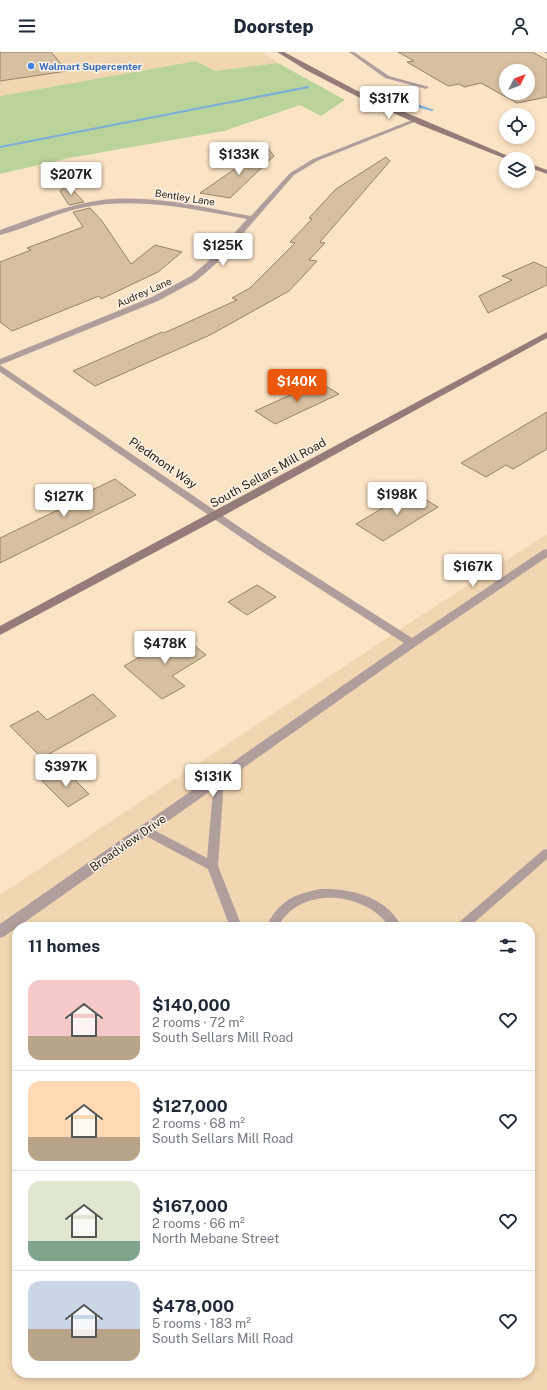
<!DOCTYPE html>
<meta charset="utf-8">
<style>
body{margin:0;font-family:"Public Sans",sans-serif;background:#f2f2f3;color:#1f2937;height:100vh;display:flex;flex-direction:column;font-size:15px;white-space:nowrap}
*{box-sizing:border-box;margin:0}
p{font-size:13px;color:#747a83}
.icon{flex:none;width:22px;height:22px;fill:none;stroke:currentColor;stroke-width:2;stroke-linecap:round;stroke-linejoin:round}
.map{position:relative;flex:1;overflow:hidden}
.panel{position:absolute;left:12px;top:870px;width:523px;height:456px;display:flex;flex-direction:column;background:#fff;border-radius:16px;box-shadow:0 2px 6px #0003}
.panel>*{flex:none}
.needle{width:26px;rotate:48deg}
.tools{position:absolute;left:499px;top:12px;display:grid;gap:8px}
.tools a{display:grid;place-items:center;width:36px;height:36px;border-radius:50%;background:#fff;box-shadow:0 2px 6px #0003;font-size:20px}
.price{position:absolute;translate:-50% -34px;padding:0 9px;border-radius:4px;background:#fff;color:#222;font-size:13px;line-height:26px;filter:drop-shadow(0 1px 2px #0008)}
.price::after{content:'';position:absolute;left:50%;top:24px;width:12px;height:9px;margin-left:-6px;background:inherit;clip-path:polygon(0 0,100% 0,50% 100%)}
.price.on{background:#ea580c;color:#fff}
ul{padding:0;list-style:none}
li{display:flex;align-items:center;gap:12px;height:100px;padding:0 16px}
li+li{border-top:1px solid #e0e1e3}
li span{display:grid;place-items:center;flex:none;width:112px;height:80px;border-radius:12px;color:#555}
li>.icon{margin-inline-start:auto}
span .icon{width:48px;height:48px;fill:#fffc;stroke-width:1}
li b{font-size:17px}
h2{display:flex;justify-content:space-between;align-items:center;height:48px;padding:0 16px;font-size:17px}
header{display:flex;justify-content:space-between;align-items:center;height:52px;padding:0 16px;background:#fff;font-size:18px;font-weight:800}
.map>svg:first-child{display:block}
.built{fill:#f2d6b1;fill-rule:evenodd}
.green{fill:#bad39b}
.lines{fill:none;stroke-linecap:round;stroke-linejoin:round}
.stream{fill:#7aadd8;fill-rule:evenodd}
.building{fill:#d7c0a2;stroke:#988266;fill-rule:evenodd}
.lane{fill:#b09e9d;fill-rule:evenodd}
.street{fill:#b09e9d;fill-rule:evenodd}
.secondary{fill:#957b79;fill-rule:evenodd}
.shop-dot{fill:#3f7fe0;stroke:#fcf3e6;stroke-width:1.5}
.labels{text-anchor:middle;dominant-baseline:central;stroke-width:3;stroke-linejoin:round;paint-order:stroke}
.far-shop-label{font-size:10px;font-weight:bold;fill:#366cbe;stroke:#fcf3e6;text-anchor:start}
.far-street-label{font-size:10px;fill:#2d2419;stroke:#fcf3e6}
.street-label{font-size:12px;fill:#2d2419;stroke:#fcf3e6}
</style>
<header><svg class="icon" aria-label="menu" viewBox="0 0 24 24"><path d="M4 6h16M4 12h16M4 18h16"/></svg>Doorstep<svg class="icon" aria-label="person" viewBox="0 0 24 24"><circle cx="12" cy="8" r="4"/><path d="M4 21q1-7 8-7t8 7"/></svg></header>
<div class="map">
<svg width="547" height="1338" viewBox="0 0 547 1338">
<rect width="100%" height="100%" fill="#fbe3c5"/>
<path class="built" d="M0 0H263L278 11 215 19 196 9 0 44Z
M547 482V1338H0V843L408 572ZM17 875H530V1321H17Z"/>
<path class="green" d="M196 9 215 19 278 11 345 48 321 64 300 53 224 79 69 106 0 122V44Z"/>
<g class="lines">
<path class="stream" d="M308 34H309V36L0 96V94Z
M387 39H389L417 52 434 58 432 59 413 54 387 41Z"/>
</g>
<path class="building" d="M0 0H51L67 19 0 29Z
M398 0H532L547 8V45L517 51 481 31 464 35 459 32 448 34 407 10 414 9ZM506 19H528V41H506Z
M267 95 274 104 230 146 200 141Z
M386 105 390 109 320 190 325 191 309 208 317 209 289 239 210 283 95 334 73 319 162 280 164 281 237 248 232 246 250 236 295 191 290 190 312 167 309 166 336 137Z
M68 133 84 150 69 153 60 139Z
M90 156 102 169 131 212 155 193 182 200 158 220 101 247 99 244 12 279 0 270V210L31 198 27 196 83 175 73 160Z
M534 210 547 216V233L488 261 479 244 512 228 502 224Z
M319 330 339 342 275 372 255 359Z
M547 360V397L513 417 506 413 486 425 461 411Z
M115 427 136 443 0 511V486L58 458 55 456Z
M411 439 438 455 383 489 356 472Z
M257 533 276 545 247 563 228 550Z
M180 582 206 603 172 624 185 634 162 647 124 614Z
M93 642 116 664 42 706 10 674 38 659 47 668Z
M64 717 89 742 68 755 42 729Z"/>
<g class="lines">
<path class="lane" d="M349 0H354L389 24 429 35 426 37 385 26Z
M544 0H547V2Z
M219 724 223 725 224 728 218 814 242 875H230L208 817 142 782 141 779 142 776 146 775 150 776 207 806 214 728 215 725Z
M547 797V807L469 875H455L457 872 543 798Z
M320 837C351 836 387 845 402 875H390C365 839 299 833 278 875H266C279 849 292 843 320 837Z"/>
<path class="street" d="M412 68 417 69 317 109 294 123 218 210 197 228 158 249 0 313V307L152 245 191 224 212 206 247 167C192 157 137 144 81 156 53 162 28 176 0 183V178C33 166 67 153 102 148 152 142 202 155 251 164L290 121 313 107Z
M0 313 266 493 412 586 543 498 547 497V505L416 594 5 884 0 886V872L404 591 258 497 0 320Z"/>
<path class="secondary" d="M277 0H284L367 44 515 107H506L420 73 362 47 306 18Z
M528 111 547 118V122L528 115Z
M547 280V286L221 465 0 583V574Z"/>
</g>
<circle class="shop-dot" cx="31" cy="14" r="4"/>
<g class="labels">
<g class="far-shop-label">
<text x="39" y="14">Walmart Supercenter</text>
</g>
<g class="far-street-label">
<text transform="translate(185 145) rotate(9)">Bentley Lane</text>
<text transform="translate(144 240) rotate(-24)">Audrey Lane</text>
</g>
<g class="street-label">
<text transform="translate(163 411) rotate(35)">Piedmont Way</text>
<text transform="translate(268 421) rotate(-29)">South Sellars Mill Road</text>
<text transform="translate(128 791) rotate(-35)">Broadview Drive</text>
</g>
</g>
</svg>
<div class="tools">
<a><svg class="needle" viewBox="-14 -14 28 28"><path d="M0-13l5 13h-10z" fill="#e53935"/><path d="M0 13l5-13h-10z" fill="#747a83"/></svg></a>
<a><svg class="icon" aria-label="locate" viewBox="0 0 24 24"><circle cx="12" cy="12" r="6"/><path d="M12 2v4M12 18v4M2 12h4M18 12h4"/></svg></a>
<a><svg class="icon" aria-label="layers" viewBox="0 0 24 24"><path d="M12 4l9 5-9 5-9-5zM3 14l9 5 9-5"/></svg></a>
</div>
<b class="price" style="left:389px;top:68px">$317K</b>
<b class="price" style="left:239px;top:124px">$133K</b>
<b class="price" style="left:71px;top:144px">$207K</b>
<b class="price" style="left:223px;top:215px">$125K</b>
<b class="price on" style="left:297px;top:351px">$140K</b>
<b class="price" style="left:397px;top:464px">$198K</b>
<b class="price" style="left:64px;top:466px">$127K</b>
<b class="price" style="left:473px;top:536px">$167K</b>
<b class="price" style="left:165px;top:613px">$478K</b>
<b class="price" style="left:66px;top:736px">$397K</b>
<b class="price" style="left:213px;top:746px">$131K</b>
<section class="panel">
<h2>11 homes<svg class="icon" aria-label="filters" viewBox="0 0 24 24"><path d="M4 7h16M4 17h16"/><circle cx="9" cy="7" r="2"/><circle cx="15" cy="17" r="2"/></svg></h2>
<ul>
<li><span style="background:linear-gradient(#f6c9c9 70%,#b9a48a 0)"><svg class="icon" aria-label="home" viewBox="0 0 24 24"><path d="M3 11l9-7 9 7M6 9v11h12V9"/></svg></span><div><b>$140,000</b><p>2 rooms · 72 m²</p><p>South Sellars Mill Road</p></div><svg class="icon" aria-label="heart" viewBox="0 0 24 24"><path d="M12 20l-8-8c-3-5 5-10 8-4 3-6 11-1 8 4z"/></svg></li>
<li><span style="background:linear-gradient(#ffd9b3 70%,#b9a48a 0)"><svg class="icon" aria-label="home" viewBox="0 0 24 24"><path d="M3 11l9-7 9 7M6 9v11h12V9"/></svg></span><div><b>$127,000</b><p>2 rooms · 68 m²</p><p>South Sellars Mill Road</p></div><svg class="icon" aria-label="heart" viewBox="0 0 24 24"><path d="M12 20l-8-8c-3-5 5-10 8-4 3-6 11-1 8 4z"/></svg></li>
<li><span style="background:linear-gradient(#dfe7d0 75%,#7fa58c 0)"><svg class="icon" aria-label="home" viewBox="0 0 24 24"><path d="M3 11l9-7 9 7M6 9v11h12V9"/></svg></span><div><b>$167,000</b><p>2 rooms · 66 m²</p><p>North Mebane Street</p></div><svg class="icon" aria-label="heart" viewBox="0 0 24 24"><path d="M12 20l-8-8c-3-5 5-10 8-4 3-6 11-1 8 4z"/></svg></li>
<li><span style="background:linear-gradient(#c9d6e8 60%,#b9a48a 0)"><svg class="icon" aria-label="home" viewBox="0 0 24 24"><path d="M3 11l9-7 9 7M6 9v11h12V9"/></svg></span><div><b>$478,000</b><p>5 rooms · 183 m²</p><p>South Sellars Mill Road</p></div><svg class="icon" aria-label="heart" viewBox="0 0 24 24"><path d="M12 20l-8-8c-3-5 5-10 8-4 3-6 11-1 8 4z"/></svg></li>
</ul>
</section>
</div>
